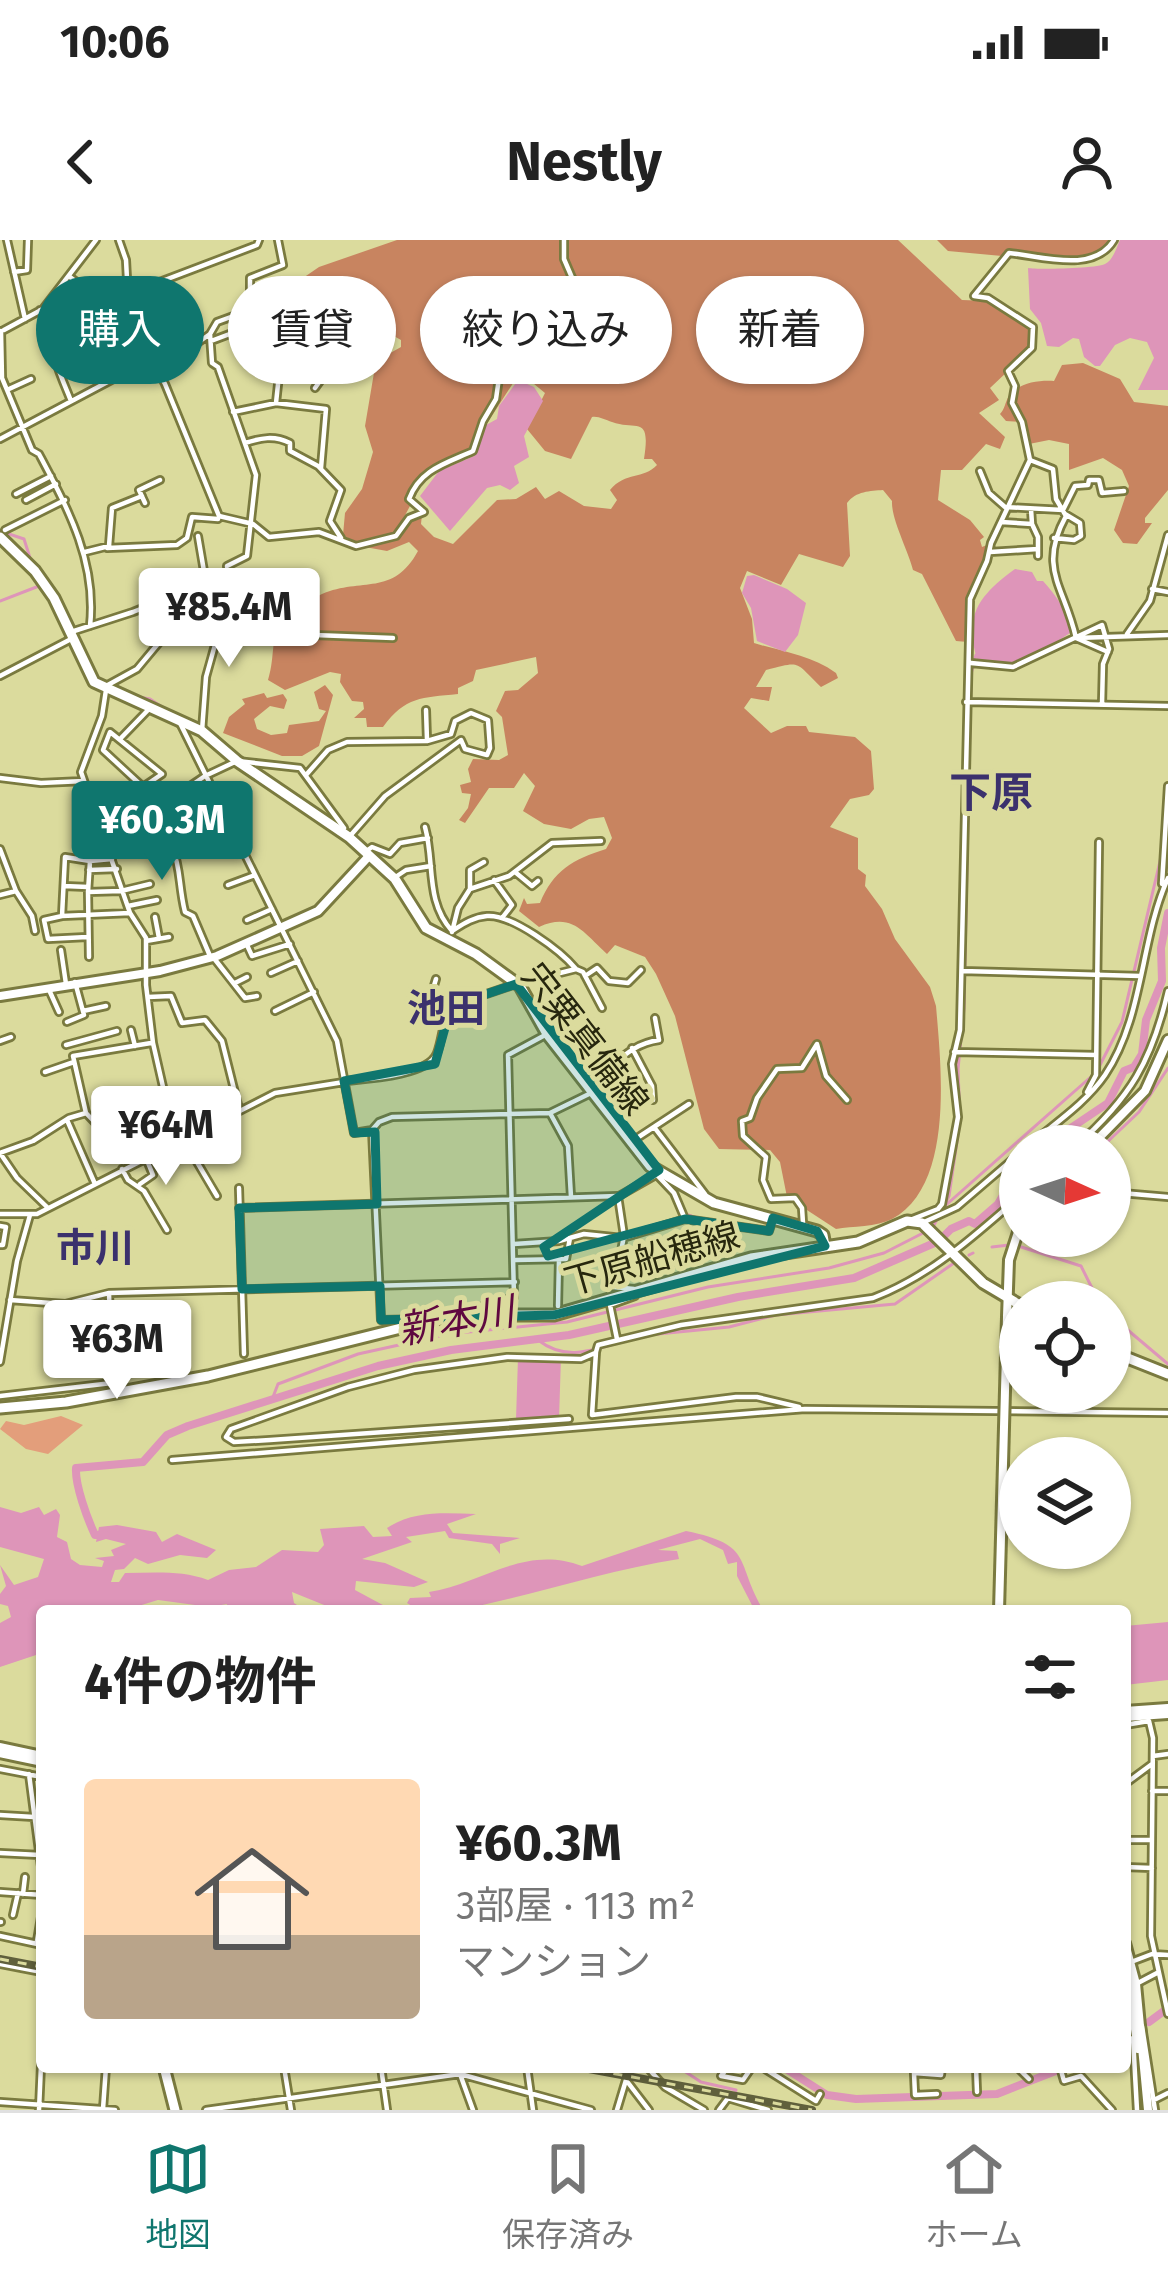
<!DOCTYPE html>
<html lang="ja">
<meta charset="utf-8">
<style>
body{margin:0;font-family:"Fira Sans","Noto Sans JP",sans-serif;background:#f2f2f2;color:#222;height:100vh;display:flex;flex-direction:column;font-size:45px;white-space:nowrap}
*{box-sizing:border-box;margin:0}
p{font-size:39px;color:#767676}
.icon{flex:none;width:66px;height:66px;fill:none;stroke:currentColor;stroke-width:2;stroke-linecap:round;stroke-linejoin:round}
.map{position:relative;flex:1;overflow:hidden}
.details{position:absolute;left:36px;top:1365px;width:1095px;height:468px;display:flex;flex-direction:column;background:#fff;border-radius:12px;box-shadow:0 3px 9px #0004}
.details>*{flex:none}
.hud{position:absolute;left:36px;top:36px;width:1098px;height:108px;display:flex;gap:24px}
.needle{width:78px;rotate:93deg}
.tools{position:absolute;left:999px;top:885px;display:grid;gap:24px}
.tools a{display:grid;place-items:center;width:132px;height:132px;border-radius:50%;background:#fff;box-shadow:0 3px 9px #0004;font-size:60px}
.price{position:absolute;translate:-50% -102px;padding:0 27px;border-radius:12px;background:#fff;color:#222;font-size:39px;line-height:78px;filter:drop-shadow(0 3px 6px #0008)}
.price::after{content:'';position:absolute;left:50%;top:72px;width:36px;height:27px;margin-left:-18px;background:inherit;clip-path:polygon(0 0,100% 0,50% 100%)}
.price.on{background:#0f766e;color:#fff}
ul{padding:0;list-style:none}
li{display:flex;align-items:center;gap:36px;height:300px;padding:0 48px}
li span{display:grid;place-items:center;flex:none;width:336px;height:240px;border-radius:12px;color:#555}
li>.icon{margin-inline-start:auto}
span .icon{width:144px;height:144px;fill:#fffc;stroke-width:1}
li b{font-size:51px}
h2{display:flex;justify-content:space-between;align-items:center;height:144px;padding:0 48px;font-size:51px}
.tag{padding:0 42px;border-radius:54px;background:#fff;box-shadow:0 3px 9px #0004;font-size:42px;line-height:108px}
.tag.on{background:#0f766e;color:#fff}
.status{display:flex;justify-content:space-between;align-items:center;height:84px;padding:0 60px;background:#fff;direction:ltr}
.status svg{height:33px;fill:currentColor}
header{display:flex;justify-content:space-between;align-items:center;height:156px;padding:0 48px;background:#fff;font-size:54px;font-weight:700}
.dock{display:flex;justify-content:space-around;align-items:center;height:168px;border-top:3px solid #e0e0e0;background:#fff;font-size:33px;color:#767676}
.dock a{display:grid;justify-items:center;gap:6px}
.dock .on{color:#0f766e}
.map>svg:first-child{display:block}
.green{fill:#e39e7b}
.forest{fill:#c88460}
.water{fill:#de95b9}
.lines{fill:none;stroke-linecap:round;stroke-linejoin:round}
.stream{stroke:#de95b9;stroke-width:3}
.river{stroke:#de95b9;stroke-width:8}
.minor-casing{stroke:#7a7a3f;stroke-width:10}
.tertiary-casing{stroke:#7a7a3f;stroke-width:14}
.secondary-casing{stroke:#7a7a3f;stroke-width:15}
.trunk-casing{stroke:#7a7a3f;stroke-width:20}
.minor{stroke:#fff;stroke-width:4.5}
.tertiary{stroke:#fff;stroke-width:8}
.secondary{stroke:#fff;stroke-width:9}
.trunk{stroke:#fff;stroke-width:14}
.rail-casing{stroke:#60603c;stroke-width:8}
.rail{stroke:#dbdb9d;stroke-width:3;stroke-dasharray:9;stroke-linecap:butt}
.tertiary-bridge-casing{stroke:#7a7a3f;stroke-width:14;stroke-linecap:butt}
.tertiary-bridge{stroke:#fff;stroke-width:8}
.marked{fill:#0f766e;fill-opacity:0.2;stroke:#0f766e;stroke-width:9;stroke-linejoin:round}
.labels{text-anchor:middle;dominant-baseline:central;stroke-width:10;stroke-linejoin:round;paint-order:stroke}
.street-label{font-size:36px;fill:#27270e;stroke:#dbdb9d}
.neighbourhood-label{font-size:39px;font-weight:bold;fill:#3b316d;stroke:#dbdb9d}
.water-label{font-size:39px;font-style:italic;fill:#5f0840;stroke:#dbdb9d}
.quarter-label{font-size:42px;font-weight:bold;fill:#3b316d;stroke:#dbdb9d}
</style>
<div class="status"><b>10:06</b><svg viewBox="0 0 49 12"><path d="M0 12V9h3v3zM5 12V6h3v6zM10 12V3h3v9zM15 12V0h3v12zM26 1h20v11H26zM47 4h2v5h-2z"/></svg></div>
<header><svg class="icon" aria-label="back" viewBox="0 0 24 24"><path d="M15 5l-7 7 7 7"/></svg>Nestly<svg class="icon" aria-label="person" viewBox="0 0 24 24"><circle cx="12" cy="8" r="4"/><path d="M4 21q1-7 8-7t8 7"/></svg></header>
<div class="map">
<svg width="1168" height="1870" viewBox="0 0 1168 1870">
<rect width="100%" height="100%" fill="#dbdb9d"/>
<path class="green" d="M61 1176 83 1185 48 1214 26 1209 0 1189 6 1181 24 1185Z"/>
<path class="forest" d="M397 0H898L962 60 990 61 1031 87 1027 113 990 148 999 160 979 173 1005 197 1000 209 986 204 962 230H941L938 260 970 280 984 297 980 300 982 307 987 305 986 320 968 357V402L956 401 922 334 913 330C908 310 891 279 892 261L883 250C870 251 856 251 847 263L850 316 843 327 799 314 781 345 747 331 740 348 752 379 754 403C783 412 811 415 836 433L838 438 821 447C794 421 802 421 766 430L756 447H772L769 461 751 458 744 468 771 493 787 486H806L809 492 855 497 871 511 874 549 869 555 850 559 830 587 858 598V629L866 635 865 646 882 669 895 699 930 747 936 766C941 826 955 945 892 979 877 987 852 986 836 989L787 957 780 922 770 910 719 909 704 889 675 776 656 734 645 717 615 705 607 714C583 692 572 672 539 687L519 671 524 658 527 664 540 663C553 631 573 619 606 609L612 598 604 577 589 579 571 589 544 584 523 571 535 546 524 533 514 548H489L465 583 459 580 468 568 471 554 462 553 460 545 471 542 468 529 473 519 499 520 508 515 502 477 496 471 505 451 518 450 538 433 536 417 476 430 473 441 458 448V454C421 458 406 456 383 487H367L366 478H354L364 469 363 462 352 461 340 442 341 434 330 432 285 450 268 440C276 414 269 399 284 377L294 376 296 369C306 366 312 358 322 354 362 337 393 357 418 311L409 302 387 311 365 307 397 297 414 276 422 274 421 284 434 297 453 304 497 260 516 259 536 247 545 259 559 251 584 266 611 269 617 260 610 250C626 231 643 240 657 225L652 219H644C651 174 637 191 612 182 605 180 599 176 592 177L571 219 545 211 527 189 545 153 528 139 517 137 468 213 425 238 395 294 357 304 343 295 345 273 362 249 373 212 365 186 376 121 401 107V100L383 90 343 103 297 96 289 77 303 38 319 27Z
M937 0H1108L1107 9 1092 16 1065 17 1019 11 1002 16 948 11Z
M1083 123 1120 139 1134 162 1168 166V250L1145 278V283H1152L1137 304 1123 303 1114 290 1129 246 1122 230 1103 218 1069 230V204L1049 200 1029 204 1024 182 1006 181 1000 174C1005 169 1005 162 1009 156 1018 143 1038 140 1054 141L1062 125Z
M325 445 333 455 319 506 302 516H282L223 493 229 477 245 464 242 459 264 453 267 458 283 454 287 460 284 469 270 466 254 479 257 489 271 495 287 493 289 485 319 481 326 471 319 469 314 452Z"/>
<path class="water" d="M1120 0H1168V150H1138L1154 118 1147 102 1130 98 1115 105 1100 126H1095L1084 117 1079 99 1073 98 1059 107 1047 106 1041 83 1030 69 1028 28C1039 30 1099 28 1105 24 1113 20 1116 9 1120 0Z
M518 140 534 147 543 161 524 196 529 217 514 226 519 243 510 250 500 245 487 248 450 291 420 256 439 231 474 216 486 185 497 179 499 166Z
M1015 329 1032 332 1037 341H1043C1056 355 1068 373 1073 391 1040 413 1017 432 977 419 963 374 981 354 1015 329Z
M754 335 787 349 806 363 798 395 785 412 757 401 751 368 742 353 747 336Z
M561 1117 559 1179H516L518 1118Z
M0 1267 21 1273 39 1267 44 1275 56 1269 60 1275 57 1297 67 1302 71 1319 80 1325 102 1327 104 1321 95 1318 114 1316 111 1310 126 1304 106 1299 96 1302 99 1287 117 1285 156 1292 162 1302 177 1294 216 1310 207 1318 180 1315 148 1324 135 1318 124 1329 115 1330 111 1342H119L125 1333C153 1333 181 1330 208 1340L229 1330 256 1327 282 1310 318 1312 324 1305 320 1289 364 1286 373 1297 392 1296 387 1288C414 1270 445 1273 476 1274L447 1284 453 1293 520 1298 500 1304V1314L492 1304 449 1298 445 1291 406 1297 412 1302 362 1319 385 1323 428 1342 414 1347 356 1341 355 1350 394 1371H339L292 1352 294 1363 303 1369C275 1367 253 1371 225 1371L227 1364 210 1367 158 1360 122 1371H42V1413L0 1427V1383L11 1377 8 1366 0 1364V1354L6 1346 0 1325 14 1345 38 1337 44 1319 0 1307Z
M686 1291C756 1305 734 1322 764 1371H755L737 1336V1322L728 1324 723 1310 700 1299 658 1310 677 1311 679 1319C609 1330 543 1352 474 1367L480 1371H460L461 1367 420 1371 407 1363 410 1358 431 1357 429 1352C482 1344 524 1304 582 1326Z
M1168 1382V1440L1125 1445V1386Z"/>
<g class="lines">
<path class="stream" d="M0 291 24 299 31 321
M0 361 39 346
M133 456 150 459 168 471
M300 526 327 561
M1099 827 1122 782 1161 617
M1103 906 1139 872 1168 828
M946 965 1093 835
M685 974 704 980
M933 987 949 956 960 881 958 829 964 768 971 434 976 415
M1018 1006 1081 1026 1099 1062
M992 1007 1009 1005
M969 1015 973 1013
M1110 1075 1168 1124
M648 1095 729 1087 776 1075 895 1064 954 1023
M538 1100C565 1121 590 1111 621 1102
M273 1157 278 1144 358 1114 449 1094 567 1082 708 1047 829 1028 884 1013 925 992
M627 1827 629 1832
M678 1827 701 1842 736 1850 734 1858 746 1860
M630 1839 646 1863"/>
<path class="river" d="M1044 906 1108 863 1124 831 1134 827 1142 814 1146 780 1162 741 1161 708 1168 673
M105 1295H95C87 1278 75 1245 76 1228L143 1222 167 1195 188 1186 378 1126 451 1110 569 1095 738 1057 854 1038 939 1001 951 989 969 981 975 984 998 964 1020 926
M1149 1782 1168 1768
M783 1827 827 1855 856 1859 997 1854 1066 1827"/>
<defs>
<path id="minor" d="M7 0 25 79
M119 0 126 20 129 77 165 144 219 276 253 284 269 297 319 292 356 306 396 296 409 278 424 272 409 259C420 229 447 223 473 211L483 181 496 159 502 117 537 105 550 81 568 65 576 47 564 19V0
M14 32 27 30 28 0
M128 54 257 5 259 0
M40 70 48 82
M69 73 82 46 70 37
M52 87C49 112 62 138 71 161
M4 90 43 69 96 0
M1 91 2 138 32 210 39 214C68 269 97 322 90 386
M211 101 256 84 275 96
M315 148 320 141 321 123
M9 149 31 139
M276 163 279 135 307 132 327 119 340 123
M233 172 276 163 326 169 321 228
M0 199 134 128 178 106 196 104 210 94 217 82 250 70V38L283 25 278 0
M245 203C261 198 274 195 290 203V211L318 226 341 250 330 281 341 298
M1030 220 1053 229 1056 259 1066 276C1037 329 1065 347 1076 398L1108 412
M980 231 989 253 1005 267 1063 270 1075 246 1088 245 1089 240H1099L1102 253 1124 251
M16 254 51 236
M26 260 56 244
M145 263 139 250 160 240
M1001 282 1032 284 1031 269
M1032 284 1038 297V316
M5 290 65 260
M198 296 206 343
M1054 298 1074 300 1081 296 1080 283 1065 274
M107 308 177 305 187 298 192 277 218 279
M85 312 109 306 112 268 142 256
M990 312 1038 309
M1152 349 1168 352
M225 369 288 394 393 398
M71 392 133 372 228 334
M1127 394 1150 361 1168 295
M1076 398 1168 395
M971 423 1013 427 1102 385 1109 409 1103 424 1102 464
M0 436 73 398
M106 446 137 429 177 381 210 376 229 355
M106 450 102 476 81 532 130 673 146 698V745L153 803 176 904
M966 462 1168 466
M426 470 427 500
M179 481 337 801 354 893 372 890 379 882 392 877 550 873 589 854
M202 491 206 437 230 351 227 326 247 316 256 235 218 127 212 123 210 94
M110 492 162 534 143 547 103 510Z
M121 498 149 469
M306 535 328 510 347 502 427 501 451 494 455 481 471 473 488 480 490 508 487 515 465 509 461 500 385 556 350 596
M0 538 41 543 84 541
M146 576 205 536 237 521 300 528 344 588
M98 583 146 576C186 609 175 632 185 672L193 676 210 716
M425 587C435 623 425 661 452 691
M0 609 16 651 0 655
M365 612 372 607 390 614 400 603 428 598
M90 621 65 617 62 676 130 673
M89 630 117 629
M515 632 532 646 538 641
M397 636 406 630 431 626
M494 640 512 665 502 678
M1162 644 1168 546
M228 645 255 635
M64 646 88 647
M470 648V630L484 622
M16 651 32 676 35 691
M88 652 90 621 112 619
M128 666 157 660
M62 676 44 680 48 699 87 697
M155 677 159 698
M247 680 272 669
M452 692 458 668 470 649 509 636 552 603 601 601
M146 701 169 697
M246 703 252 716 290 704
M61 710 66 744
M89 717 88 652 121 651 150 644
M213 717 245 758 257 756
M576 729 583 732 602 768
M962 731 1140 736
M271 733 298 721
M585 736 597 728 609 741 628 743 641 730
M436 739 430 759 444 779
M235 743 247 737
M50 752 59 772
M148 757 171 756 182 783 205 780 222 801 239 869
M83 771 106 766
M275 771 314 752
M67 782 84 775 75 742
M131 790 135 806
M0 801 11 797
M66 805 117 791
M632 808 652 846 653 860
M954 812 1096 815
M45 832 74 822
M345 841C366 839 428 836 437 813 443 797 442 782 451 766L516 744 576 729C561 711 512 674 487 676 473 677 463 684 452 691
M588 842C614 828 628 804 659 800L655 778
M1087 852 1096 835 1099 602
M86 873 107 895 138 882 170 876
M550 873 568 906 571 957
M67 880 95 944
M654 887 705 954
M372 890 381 1080 430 1079
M184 900 217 956
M631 902 689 864
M1028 906C1054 884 1086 863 1105 835 1144 777 1140 700 1168 638
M1076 906C1130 858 1152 821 1168 751
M0 913 33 901 69 878 86 873 73 816 151 803
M0 913 17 938 47 967
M122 929 128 940 144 951 167 990
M657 935 674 953 685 979
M140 944 153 935 146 918
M239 948 244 1114
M1110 952 1168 957
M619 956 656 935
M239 968 618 956 624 996 614 1047 634 1049
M0 974H37L275 853 344 842
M910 980 938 969 942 964 958 877 952 824 960 790 970 359 987 321 991 303 1030 220 1022 182 1012 163 1015 146 1008 131 1032 108 1033 87 988 58 974 56 1009 13C1041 16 1094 34 1114 0
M803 983 802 968 795 958 771 959 763 940 766 917 743 896 742 881 750 878 757 858 777 829 802 828 817 804 826 836 847 860
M922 983 957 967 1020 913
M0 986 6 987 3 1005H0
M514 1004 559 1001 584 994 623 998 685 979 769 991 772 982
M516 1020 566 1019 570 998
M10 1060 65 1064 109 1053 515 1042
M558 1066 559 1019
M465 1076 466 1071 514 1057 508 815 547 794
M617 1099 610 1065 635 1056
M0 1122 17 1021 30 975
M0 1156 112 1143 109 1053
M799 1167 757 1157H736L592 1175 596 1112 598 1105 681 1085 873 1058C930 1036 975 996 1020 956
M569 1179 270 1200 234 1202 226 1197 231 1189 348 1147 414 1130 507 1117 581 1119 595 1113
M172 1220 805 1169 1168 1173
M1149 1481 1153 1498 1151 1696 1168 1774
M1125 1485 1149 1481
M1153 1516 1168 1514
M0 1529 42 1537
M29 1534 42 1634
M1125 1544 1152 1524
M1152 1551H1168
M0 1575 34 1577
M1125 1600H1152
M0 1613 40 1615
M1125 1627 1152 1628
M0 1652 42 1655
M23 1654 25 1637
M13 1675 18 1653
M0 1682H1
M0 1696 42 1705
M37 1701 42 1671
M1131 1722 1152 1714 1168 1715
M0 1724 42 1732
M1136 1744 1157 1733
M1142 1786 1155 1870
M1133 1798 1137 1870
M284 1827 291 1870
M381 1827 387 1870
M527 1827 533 1870
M647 1827 665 1847 704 1870
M728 1827 721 1836 743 1840 752 1827
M762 1827 816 1861 820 1854
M915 1827 914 1833 941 1835 942 1827
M976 1827 977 1852
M1017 1827 1029 1839
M1060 1827 1064 1841 1081 1836 1112 1870
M699 1828 700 1827
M914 1833 915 1855 937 1854
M460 1834 473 1870
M1154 1860 1168 1853
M0 1862 115 1870
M103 1869 106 1827
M39 1870 42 1803
M206 1870 460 1834 591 1870
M617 1870 626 1840 649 1870
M719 1870 728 1858 768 1870"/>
<path id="tertiary" d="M0 756 160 731 217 716 318 671 369 616
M1091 906 1145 851 1168 800
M1007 1077 1009 1020 1020 986
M1125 1703 1136 1744 1148 1870
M1125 1722 1138 1809"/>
<path id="secondary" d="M0 297 35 331 54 358 94 442 202 491 237 521 349 597 395 639 426 688 476 714 520 746 547 794 650 926 714 963 817 991 823 995 825 1006
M1110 1111 1168 1134
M0 1168 66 1162 208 1136 433 1080 479 1075H554L751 1018 858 1002 907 981 922 983 983 1043 1020 1065
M164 1827 175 1870"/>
<path id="trunk" d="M1125 1474 1168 1471
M0 1510 42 1519"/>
</defs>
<use href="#minor" class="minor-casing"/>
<use href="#tertiary" class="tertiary-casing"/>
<use href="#secondary" class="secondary-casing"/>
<use href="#trunk" class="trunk-casing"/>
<use href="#minor" class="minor"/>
<use href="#tertiary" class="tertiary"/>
<use href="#secondary" class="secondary"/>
<use href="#trunk" class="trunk"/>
<defs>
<path id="rail" d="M0 1719 42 1727
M578 1827 812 1870"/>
</defs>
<use href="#rail" class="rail-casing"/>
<use href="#rail" class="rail"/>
<defs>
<path id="tertiary-bridge" d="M999 1371 1007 1077"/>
</defs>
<use href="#tertiary-bridge" class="tertiary-bridge-casing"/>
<use href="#tertiary-bridge" class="tertiary-bridge"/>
</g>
<path class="marked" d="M516 744 659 930 544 1007 548 1016 685 979 769 991 773 978 817 991 825 1006 554 1075 381 1080 380 1046 242 1049 239 968 377 964 375 892 354 893 344 841 435 824 451 766Z"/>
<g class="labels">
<g class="street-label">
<text transform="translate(585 799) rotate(52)">宍粟真備線</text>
<text transform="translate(652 1019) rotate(-16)">下原船穂線</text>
</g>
<g class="neighbourhood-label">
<text x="446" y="769">池田</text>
<text x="95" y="1008">市川</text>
</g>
<g class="water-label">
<text transform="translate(456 1081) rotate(-10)">新本川</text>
</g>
<g class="quarter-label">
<text x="991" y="553">下原</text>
</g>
</g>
</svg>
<div class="tools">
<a><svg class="needle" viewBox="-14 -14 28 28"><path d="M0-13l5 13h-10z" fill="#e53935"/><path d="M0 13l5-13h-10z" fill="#767676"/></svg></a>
<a><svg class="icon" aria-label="locate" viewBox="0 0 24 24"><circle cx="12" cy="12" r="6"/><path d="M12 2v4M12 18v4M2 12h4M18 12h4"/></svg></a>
<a><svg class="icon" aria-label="layers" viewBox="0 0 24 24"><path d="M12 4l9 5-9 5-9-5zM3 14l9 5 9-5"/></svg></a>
</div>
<b class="price" style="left:229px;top:430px">¥85.4M</b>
<b class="price on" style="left:162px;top:643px">¥60.3M</b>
<b class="price" style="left:166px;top:948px">¥64M</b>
<b class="price" style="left:117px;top:1162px">¥63M</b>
<div class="hud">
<a class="tag on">購入</a>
<a class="tag">賃貸</a>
<a class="tag">絞り込み</a>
<a class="tag">新着</a>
</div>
<section class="details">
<h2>4件の物件<svg class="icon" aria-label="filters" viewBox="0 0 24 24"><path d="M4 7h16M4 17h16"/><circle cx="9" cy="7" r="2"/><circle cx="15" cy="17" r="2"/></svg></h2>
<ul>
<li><span style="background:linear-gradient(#ffd9b3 65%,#b9a48a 0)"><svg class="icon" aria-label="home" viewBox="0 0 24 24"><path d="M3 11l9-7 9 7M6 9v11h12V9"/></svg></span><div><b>¥60.3M</b><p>3部屋 · 113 m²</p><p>マンション</p></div></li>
</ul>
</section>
</div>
<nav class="dock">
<a class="on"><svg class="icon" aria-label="map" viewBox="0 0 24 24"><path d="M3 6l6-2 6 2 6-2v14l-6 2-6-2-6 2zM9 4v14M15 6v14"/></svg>地図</a>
<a><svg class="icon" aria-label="saved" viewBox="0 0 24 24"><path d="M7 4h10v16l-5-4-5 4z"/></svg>保存済み</a>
<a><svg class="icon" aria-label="home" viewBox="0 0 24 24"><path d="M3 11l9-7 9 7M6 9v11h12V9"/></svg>ホーム</a>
</nav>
